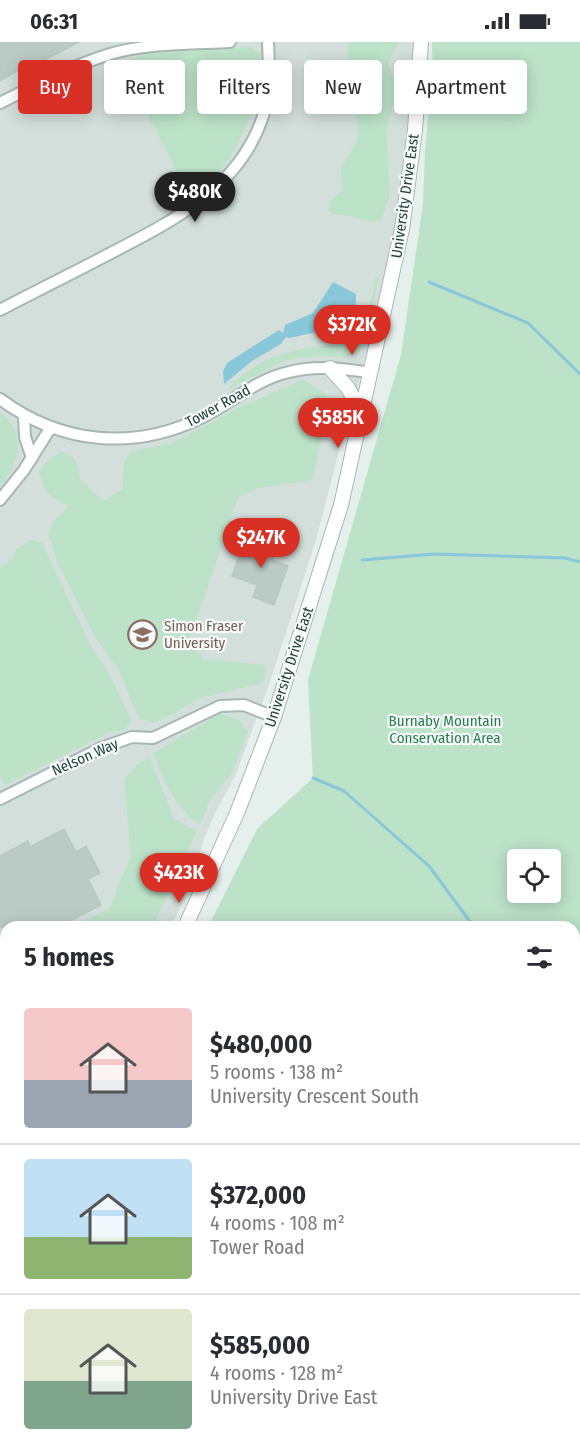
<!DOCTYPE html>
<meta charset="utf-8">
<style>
body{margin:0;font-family:"Fira Sans Condensed",sans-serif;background:#f2f2f3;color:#2b2b33;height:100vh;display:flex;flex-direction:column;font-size:22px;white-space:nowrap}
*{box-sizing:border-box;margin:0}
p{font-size:20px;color:#7c7c81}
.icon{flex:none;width:33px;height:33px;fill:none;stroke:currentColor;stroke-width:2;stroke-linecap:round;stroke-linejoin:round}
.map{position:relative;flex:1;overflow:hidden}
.panel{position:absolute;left:0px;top:879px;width:580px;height:536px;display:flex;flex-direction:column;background:#fff;border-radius:18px 18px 0 0;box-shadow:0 3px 15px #0003}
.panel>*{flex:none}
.top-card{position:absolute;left:18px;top:18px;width:544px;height:54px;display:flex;gap:12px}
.controls{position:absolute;left:507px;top:807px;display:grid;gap:12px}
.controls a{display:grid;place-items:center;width:54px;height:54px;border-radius:6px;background:#fff;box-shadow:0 3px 15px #0003;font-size:30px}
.price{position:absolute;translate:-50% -51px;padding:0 14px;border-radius:21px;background:#d93025;color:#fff;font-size:20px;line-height:39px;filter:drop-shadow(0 2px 3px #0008)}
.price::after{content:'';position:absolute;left:50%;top:36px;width:18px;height:14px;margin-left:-9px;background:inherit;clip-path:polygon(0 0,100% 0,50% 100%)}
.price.current{background:#222;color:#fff}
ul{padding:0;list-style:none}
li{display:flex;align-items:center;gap:18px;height:150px;padding:0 24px}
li+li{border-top:2px solid #e1e1e2}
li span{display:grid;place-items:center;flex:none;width:168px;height:120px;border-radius:6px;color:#555}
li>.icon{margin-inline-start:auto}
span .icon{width:72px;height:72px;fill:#fffc;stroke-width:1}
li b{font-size:26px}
h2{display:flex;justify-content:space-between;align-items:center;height:72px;padding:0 24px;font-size:26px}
.tag{padding:0 21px;border-radius:6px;background:#fff;box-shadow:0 3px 15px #0003;font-size:21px;line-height:54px}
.tag.current{background:#d93025;color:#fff}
.status{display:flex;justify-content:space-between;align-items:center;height:42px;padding:0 30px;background:#fff;direction:ltr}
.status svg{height:16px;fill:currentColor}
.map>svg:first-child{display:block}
.built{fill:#d3dfda}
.green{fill:#bce2c8;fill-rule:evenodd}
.water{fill:#89c8d8}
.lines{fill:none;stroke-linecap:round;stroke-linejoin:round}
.stream{stroke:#89c8d8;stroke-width:3}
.building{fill:#bacac4;stroke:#b6cac3;stroke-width:1.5}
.minor-casing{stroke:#a7b8b3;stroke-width:14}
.tertiary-casing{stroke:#a7b8b3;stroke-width:16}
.minor{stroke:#fff;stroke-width:10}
.tertiary{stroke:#fff;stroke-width:14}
.labels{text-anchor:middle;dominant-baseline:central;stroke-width:4.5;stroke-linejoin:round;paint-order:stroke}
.street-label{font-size:15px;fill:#22433c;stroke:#f6fbf9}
.education-label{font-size:15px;fill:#785e54;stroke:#f6fbf9;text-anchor:start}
.park-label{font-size:15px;fill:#287e4d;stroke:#f6fbf9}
</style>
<div class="status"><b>06:31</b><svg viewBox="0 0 49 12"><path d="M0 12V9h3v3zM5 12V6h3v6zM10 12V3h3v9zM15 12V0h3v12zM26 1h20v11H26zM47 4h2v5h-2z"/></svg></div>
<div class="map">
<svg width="580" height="1414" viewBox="0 0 580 1414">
<rect width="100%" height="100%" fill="#e5efeb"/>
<path class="built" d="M0 0H415L411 69 395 186 371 299 366 311 357 348 348 355 347 378 316 498 267 648 236 732 215 771 204 797 193 837 171 885H6V1189L0 1197Z"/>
<path class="green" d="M348 0H398L388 22 392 34 398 29 402 33 387 85 389 156 381 178C365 183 351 171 334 173L329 168 330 159 342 149 341 126 357 99 358 86 355 62 347 40Z
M432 0H580V1414H0V1242L6 1233V1408H574V885H208L257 787 313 736 308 638 401 313 423 162 425 108 433 27ZM518 818H550V850H518Z
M251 5 261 13C259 26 259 42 256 55 249 86 220 143 190 156L121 20 147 12Z
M376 233 379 236 364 303 358 311 346 315 317 314 287 318 227 348C259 311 301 305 347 302 371 291 370 256 376 233Z
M303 338 326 352 324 379 313 438 258 446 238 455 189 600 204 617 265 623 266 634 259 642 200 656 173 672 153 681 139 676 119 629 94 593 57 520 49 493 52 481 69 464C48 456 47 451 39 431 44 420 51 416 61 410 77 413 78 423 80 438L104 459 123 447 124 419 132 409 173 401 238 366Z
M0 370C28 392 19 419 0 445Z
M31 498 42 501 91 604 110 633 131 679 124 688 110 690 5 743 0 735V526L13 515 16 507Z
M220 671 239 678 248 689 231 733 210 757 200 783C176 766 162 738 154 711Z
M150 716 174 777 197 789 158 873 152 885H71L109 867 131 814 124 737 139 721Z
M6 915V1162L0 1170V918Z"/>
<path class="water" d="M333 240 356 252V260L346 284 289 296 286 295 281 302 252 319 224 342 223 329 227 321 279 288 283 291 285 283 313 271Z"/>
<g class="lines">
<path class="stream" d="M429 240 528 281 580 332
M362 518 434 512 565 516 580 520
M313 736 344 749 429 824 474 885
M574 1005 580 1009
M574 1240 580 1247
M298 1408 302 1414"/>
</g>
<path class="building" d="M0 0H79L33 24 31 21 0 39Z
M247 493 277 504 272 518 288 524 274 563 253 555 257 543 232 534Z
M64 787 76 810 86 804 100 831 88 837 101 863 59 885H0V814L28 799 30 805Z"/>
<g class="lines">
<defs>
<path id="minor" d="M0 61C36 43 71 24 110 12 148 1 190 2 230 0
M0 268C36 249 73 231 109 212 171 180 238 147 262 77 271 52 269 26 268 0
M0 357C61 402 133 409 201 376 230 362 254 339 285 331 314 323 343 326 371 331
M24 375 25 395 32 416
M0 458 24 428 51 385
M0 757 101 706 132 695 153 696 220 664 244 663 274 675"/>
<path id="tertiary" d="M330 326 348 346 362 373
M185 885 237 771 274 675 341 463 402 187 415 88 421 0
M0 1219 6 1211"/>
</defs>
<use href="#minor" class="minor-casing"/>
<use href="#tertiary" class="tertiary-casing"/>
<use href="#minor" class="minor"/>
<use href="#tertiary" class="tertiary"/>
</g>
<defs>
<symbol id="university-ring" viewBox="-11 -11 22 22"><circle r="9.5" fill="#f6fbf9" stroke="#8d6e63" stroke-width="1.5"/><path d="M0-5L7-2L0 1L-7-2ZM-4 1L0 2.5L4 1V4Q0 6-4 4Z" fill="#8d6e63"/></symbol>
</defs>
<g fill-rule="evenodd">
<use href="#university-ring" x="126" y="576" width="33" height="33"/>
</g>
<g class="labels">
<g class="street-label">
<text transform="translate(405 154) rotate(-82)">University Drive East</text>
<text transform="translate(218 364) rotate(-29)">Tower Road</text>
<text transform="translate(289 625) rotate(-72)">University Drive East</text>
<text transform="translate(85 715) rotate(-24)">Nelson Way</text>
</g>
<g class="education-label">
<text x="164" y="584">Simon Fraser<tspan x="164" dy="17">University</tspan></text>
</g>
<g class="park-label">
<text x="445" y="679">Burnaby Mountain<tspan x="445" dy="17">Conservation Area</tspan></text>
</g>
</g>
</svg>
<div class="controls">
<a><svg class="icon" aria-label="locate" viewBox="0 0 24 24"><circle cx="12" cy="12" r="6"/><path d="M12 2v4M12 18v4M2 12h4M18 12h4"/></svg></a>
</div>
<b class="price current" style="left:195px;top:181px">$480K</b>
<b class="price" style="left:352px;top:314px">$372K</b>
<b class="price" style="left:338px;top:407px">$585K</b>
<b class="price" style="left:261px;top:527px">$247K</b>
<b class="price" style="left:179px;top:862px">$423K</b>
<div class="top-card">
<a class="tag current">Buy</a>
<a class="tag">Rent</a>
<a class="tag">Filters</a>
<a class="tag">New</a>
<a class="tag">Apartment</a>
</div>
<section class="panel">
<h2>5 homes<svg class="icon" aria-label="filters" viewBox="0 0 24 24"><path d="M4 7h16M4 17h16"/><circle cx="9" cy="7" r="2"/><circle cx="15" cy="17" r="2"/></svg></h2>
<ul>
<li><span style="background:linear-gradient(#f6c9c9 60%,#9aa5b1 0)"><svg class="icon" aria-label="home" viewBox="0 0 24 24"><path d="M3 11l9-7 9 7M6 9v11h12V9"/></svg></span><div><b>$480,000</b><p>5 rooms · 138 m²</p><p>University Crescent South</p></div></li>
<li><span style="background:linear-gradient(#bfe0f5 65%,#8fb573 0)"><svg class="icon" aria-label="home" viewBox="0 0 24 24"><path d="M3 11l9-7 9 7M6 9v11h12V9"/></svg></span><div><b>$372,000</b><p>4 rooms · 108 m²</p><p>Tower Road</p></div></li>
<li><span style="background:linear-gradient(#dfe7d0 60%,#7fa58c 0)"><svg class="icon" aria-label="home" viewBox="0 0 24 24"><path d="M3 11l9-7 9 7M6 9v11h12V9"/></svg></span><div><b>$585,000</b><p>4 rooms · 128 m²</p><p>University Drive East</p></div></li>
</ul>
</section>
</div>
